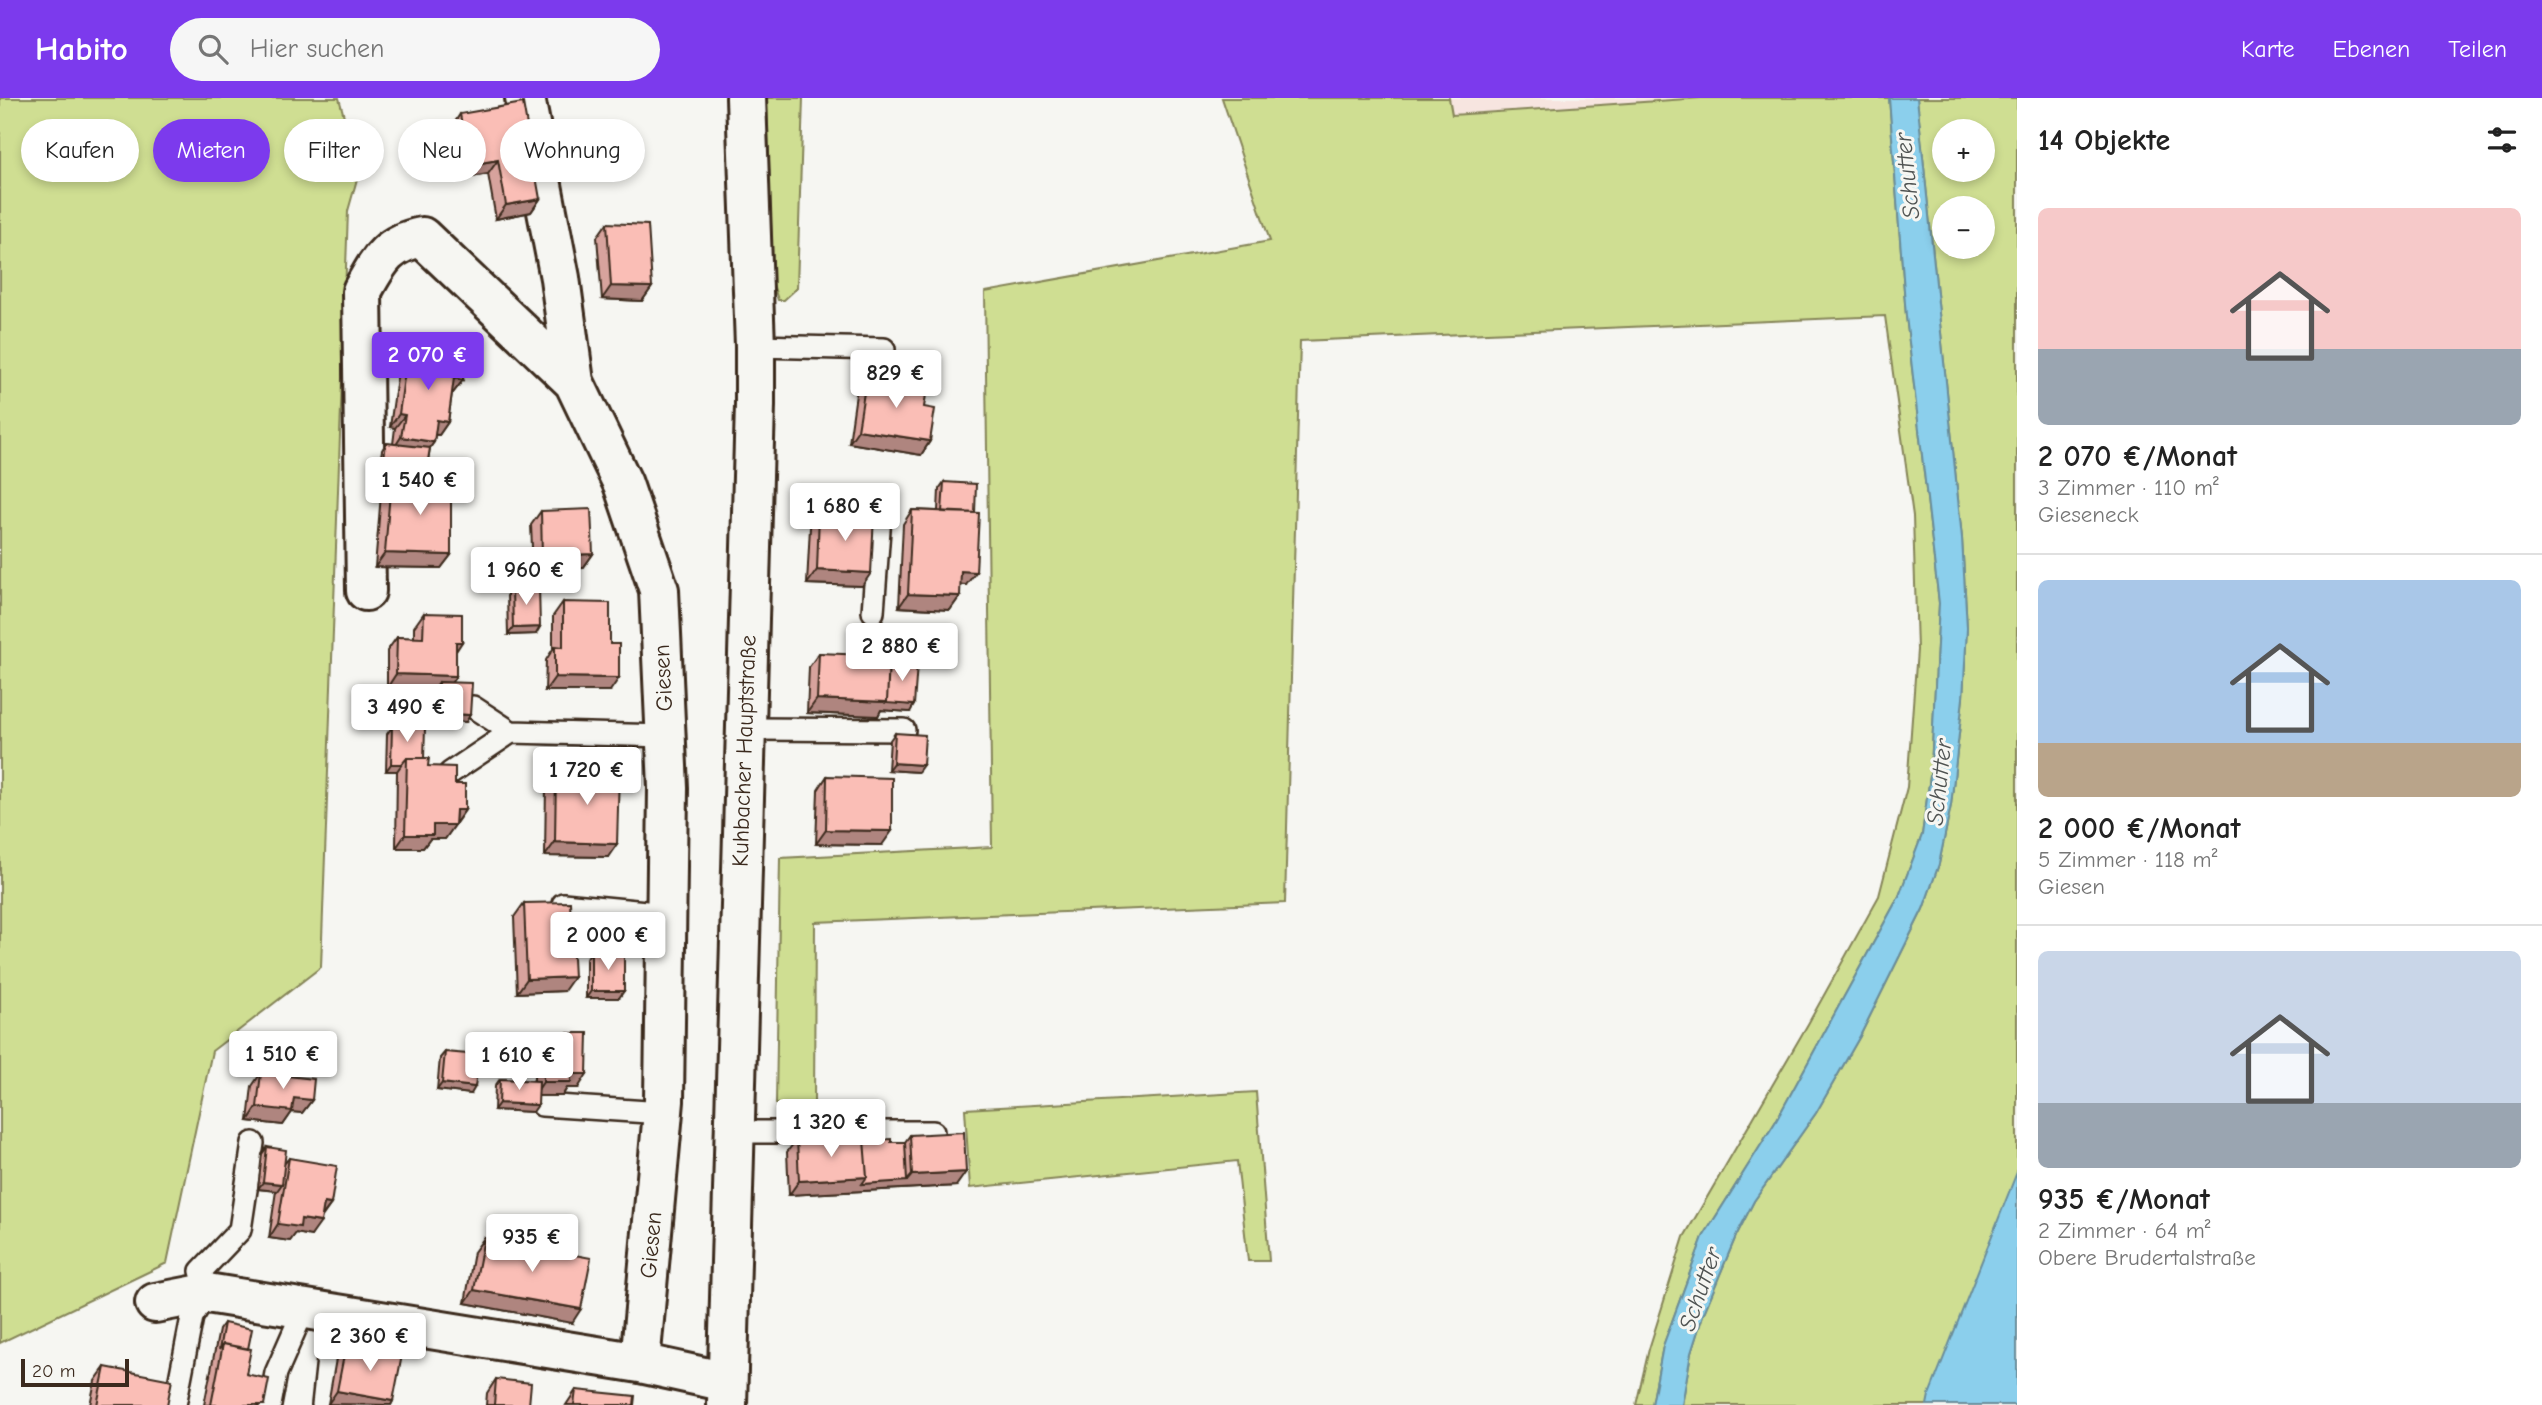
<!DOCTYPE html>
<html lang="de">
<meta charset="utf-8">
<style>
body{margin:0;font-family:"Comic Neue",sans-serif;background:#f6f6f6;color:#222;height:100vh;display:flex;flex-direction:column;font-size:26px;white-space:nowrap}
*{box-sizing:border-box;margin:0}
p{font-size:23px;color:#767676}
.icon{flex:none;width:38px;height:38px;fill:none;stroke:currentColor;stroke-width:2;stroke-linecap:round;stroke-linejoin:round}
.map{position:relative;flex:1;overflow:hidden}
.details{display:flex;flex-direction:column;background:#fff;width:525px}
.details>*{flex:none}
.hud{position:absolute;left:21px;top:21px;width:665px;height:63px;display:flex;gap:14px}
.tools{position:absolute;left:1932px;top:21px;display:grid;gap:14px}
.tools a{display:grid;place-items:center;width:63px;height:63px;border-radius:50%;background:#fff;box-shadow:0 4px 10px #0003;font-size:35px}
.scale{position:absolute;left:21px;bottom:18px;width:108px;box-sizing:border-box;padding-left:7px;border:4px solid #3b2a1e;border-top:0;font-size:19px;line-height:24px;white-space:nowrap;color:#3b2a1e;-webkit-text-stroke:5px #f6f6f2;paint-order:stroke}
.price{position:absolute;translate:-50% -60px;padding:0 16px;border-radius:7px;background:#fff;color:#222;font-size:23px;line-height:46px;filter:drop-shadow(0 2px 4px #0008)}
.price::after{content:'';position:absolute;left:50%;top:42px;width:21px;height:16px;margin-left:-10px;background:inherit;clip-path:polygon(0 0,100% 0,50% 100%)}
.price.current{background:#7c3aed;color:#fff}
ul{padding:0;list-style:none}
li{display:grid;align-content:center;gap:14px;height:371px;padding:0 21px}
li+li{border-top:2px solid #e0e0e0}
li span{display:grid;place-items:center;height:217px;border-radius:10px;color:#555}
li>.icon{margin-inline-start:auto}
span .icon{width:126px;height:126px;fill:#fffc;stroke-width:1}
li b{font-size:30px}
h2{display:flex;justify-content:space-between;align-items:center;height:84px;padding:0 21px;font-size:30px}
.pill{padding:0 24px;border-radius:32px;background:#fff;box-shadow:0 4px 10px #0003;font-size:24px;line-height:63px}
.pill.current{background:#7c3aed;color:#fff}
header{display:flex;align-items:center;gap:42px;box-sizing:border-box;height:98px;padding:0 35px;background:#7c3aed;color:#fff}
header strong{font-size:33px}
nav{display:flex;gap:38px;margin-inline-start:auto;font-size:24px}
.search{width:490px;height:63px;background:#f6f6f6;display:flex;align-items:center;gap:18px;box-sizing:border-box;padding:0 24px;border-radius:38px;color:#767676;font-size:26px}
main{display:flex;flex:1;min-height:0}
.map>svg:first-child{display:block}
.built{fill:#f7e5e0}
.green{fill:#cfde92;stroke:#858458;stroke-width:2;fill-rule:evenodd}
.water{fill:#8bcfec;stroke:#6b8d9a;stroke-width:2}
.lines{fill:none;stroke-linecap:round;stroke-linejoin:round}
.lane-casing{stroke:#3b2a1e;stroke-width:26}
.street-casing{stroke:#3b2a1e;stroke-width:44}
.primary-casing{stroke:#3b2a1e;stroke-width:44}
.lane{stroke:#f6f6f2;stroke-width:21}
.street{stroke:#f6f6f2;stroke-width:38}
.primary{stroke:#f6f6f2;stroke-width:38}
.wall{fill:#d7a39d;stroke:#3b2a1e;stroke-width:2}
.shaded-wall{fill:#af857f;stroke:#3b2a1e;stroke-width:2}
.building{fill:#fabeb6;stroke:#3b2a1e;stroke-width:2}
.labels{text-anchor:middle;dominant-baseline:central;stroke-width:6;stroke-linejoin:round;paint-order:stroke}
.street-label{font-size:23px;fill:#3b2a1e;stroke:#f6f6f2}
.water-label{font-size:24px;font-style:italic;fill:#4f5352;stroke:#f6f6f2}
</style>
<header>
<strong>Habito</strong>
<div class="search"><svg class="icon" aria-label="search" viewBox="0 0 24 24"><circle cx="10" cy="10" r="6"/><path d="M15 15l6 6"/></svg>Hier suchen</div>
<nav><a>Karte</a><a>Ebenen</a><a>Teilen</a></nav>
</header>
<main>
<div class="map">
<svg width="2017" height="1307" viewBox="0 0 2017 1307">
<rect width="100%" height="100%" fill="#f6f6f2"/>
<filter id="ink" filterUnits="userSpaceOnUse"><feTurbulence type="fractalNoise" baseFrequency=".0143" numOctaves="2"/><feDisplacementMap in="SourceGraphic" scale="14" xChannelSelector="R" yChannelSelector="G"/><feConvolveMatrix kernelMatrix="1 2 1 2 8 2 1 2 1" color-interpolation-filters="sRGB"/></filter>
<g filter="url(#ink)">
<path class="built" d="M1449 0H1701L1451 17Z"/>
<path class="green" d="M0 0H339L359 74 348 113 321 869 212 953 167 1165 0 1245Z
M767 0H803L797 190 784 202H778L773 186Z
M1222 0H1449L1452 17 1701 0H1889L1906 218 1939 505 1931 671 1922 737 1899 798 1776 1023 1703 1139 1663 1248 1652 1307H1636L1649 1251 1684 1139 1808 926 1879 798 1907 689 1917 552 1913 418 1885 218 1300 243 1285 805 815 824 814 1007 776 1006 780 760 992 749 985 194 1270 143Z
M1917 0H2017V1184L1977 1307H1682L1691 1255 1703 1217 1736 1138 1754 1103 1816 1015 1860 938 1923 811 1939 766 1951 707 1963 600 1967 530 1962 440ZM1944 33H1983V72H1944ZM1944 110H1983V149H1944Z
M1256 994 1269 1163H1248L1237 1063 970 1090 965 1011Z"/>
<path class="water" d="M1889 0H1917L1962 440 1967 530 1963 600 1951 707 1939 766 1923 811 1860 938 1816 1015 1754 1103 1736 1138 1703 1217 1691 1255 1682 1307H1652L1663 1248 1703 1139 1776 1023 1899 798 1922 737 1931 671 1939 505 1906 218Z
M2017 1074V1307H1927L1929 1297Z"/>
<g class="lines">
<defs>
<path id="lane" d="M755 248 884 251
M836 402 881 404 873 514
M473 609 511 634 666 638
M745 631 904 632
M450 675 511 634
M563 806 667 816
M542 1007 663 1015
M734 1034H933
M175 1307 192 1219 207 1195 201 1173 240 1132 253 1045
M270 1307 276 1275 304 1211
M323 1307 333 1215"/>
<path id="street" d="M525 0 560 180 574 284 623 386 659 492 668 690 664 1003 640 1265
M366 493 362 193C379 163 386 146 422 139L574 284
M155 1205 207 1195 640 1265 727 1284"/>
<path id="primary" d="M727 1307 755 307V248L746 0"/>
</defs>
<use href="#lane" class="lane-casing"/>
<use href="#street" class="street-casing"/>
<use href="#primary" class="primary-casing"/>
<use href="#lane" class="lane"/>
<use href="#street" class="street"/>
<use href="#primary" class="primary"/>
</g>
<path class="wall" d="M460 16 540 101 531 114 496 121 488 76 460 81 451 30Z
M607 125 652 189 642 203 602 201 597 139Z
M408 251 463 282 453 295H452L448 324 439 337H435L434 344 430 350 425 381 451 457 441 470 375 469 381 396 389 385 377 383 382 352 386 345 393 346 395 330 390 329 399 265Z
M890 278 906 288 924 309 930 343 921 357 849 345 856 296 866 282 885 285Z
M944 384 966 487H960V498L950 512 899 509 903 426 912 412 938 413 939 391Z
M541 413 593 456 583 470 533 472 531 427Z
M819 416 862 488 807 486 810 429Z
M512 489 536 536 508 537 507 496Z
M563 504 610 593H545L546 562 553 551V518Z
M424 515 456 553 451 585 466 624 433 622 434 591 387 590V553L397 539 414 540V529Z
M819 555 889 564 910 614 881 612 878 618 807 615 809 569Z
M392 629 424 660 428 668 455 686 465 712 445 741H430L423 750H396L397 673H386L387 636Z
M895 635 918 674 888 672 890 642Z
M556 673 608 759 545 758 546 686Z
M827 678 882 747 816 746 818 692Z
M524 805 564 893 517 895 514 819Z
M591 854 619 900H586V861Z
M543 935 578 990H567L562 998H538L533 1014 494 1012 495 988 500 981 534 983V948Z
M445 954 471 996 437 992 440 960Z
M261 975 312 1002 302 1015 292 1014 283 1027 248 1023 252 988Z
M910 1037 956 1088 789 1097 787 1054 797 1041 843 1044H905Z
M267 1049 284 1066 289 1060 331 1106 322 1119 311 1138 296 1135 290 1143 269 1140 276 1093 258 1091 262 1056Z
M484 1140 572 1225 465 1205 474 1154Z
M224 1225 248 1251 246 1276 264 1307H204L219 1232Z
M346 1247 393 1303 391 1307 328 1306 336 1261Z
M105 1269 167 1307H90L95 1283Z
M496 1281 529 1307H486L487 1295Z
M576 1292 634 1307H566Z"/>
<path class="shaded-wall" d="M498 62 488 76 460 81 469 67Z
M540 101 531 114 496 121 506 107Z
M611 188 652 189 642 203 602 201Z
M454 280 463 282 453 295 445 294Z
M399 316 405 317 395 330 390 329Z
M437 322 448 324 439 337 428 336Z
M858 332 930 343 921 357 849 345Z
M401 339 434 344 425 357 392 353Z
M382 376 425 382H391L389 385 377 383Z
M385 455 451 457 441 470 375 469Z
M593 456 583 470 533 472 542 458Z
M817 472 871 475 862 488 807 486Z
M961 473 976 474 966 487 952 486Z
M908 496 960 498 950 512 899 509Z
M540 529 536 536 508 537 513 530Z
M456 544H462L453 558Z
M396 576 456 578 447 591 439 584 434 591 387 590Z
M555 579 619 580 610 593H545Z
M817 601 887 604 914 607 910 614 881 612 878 618 807 615Z
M438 615 470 617 466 624 433 622Z
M893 665 923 667 918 674 888 672Z
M391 666H402L397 673H386Z
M456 712H465L455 726Z
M433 727H455L445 741H430L423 750H396L405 737Z
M826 732 892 733 882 747 816 746Z
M555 744 617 746 608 759 545 758Z
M574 879 564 893 517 895 527 881Z
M591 893H624L619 900H586Z
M571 976H587L578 990H567L562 998H534L543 984Z
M442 985 475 989 471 996 437 992Z
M294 1000 312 1002 302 1015 292 1014 283 1027 248 1023 257 1009Z
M499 1005 538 1007 533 1014 494 1012Z
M966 1074 956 1088 789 1097 799 1083 867 1079 907 1083 912 1077Z
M263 1084 282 1086 277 1093 258 1091Z
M324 1105 331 1106 321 1119Z
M301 1121 321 1124 311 1138 296 1135 290 1143 269 1140 278 1126Z
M474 1192 581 1211 572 1225 465 1205Z
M337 1293 393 1303 391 1307 328 1306Z"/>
<path class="building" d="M523 5 540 101 506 107 498 62 469 67 460 16Z
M607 125 648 127 652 189 611 188Z
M408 251 466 259 463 282 454 280 448 324 437 322 434 344 401 339 405 317 399 316Z
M890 278 907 281 906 288 927 291 924 309 935 311 930 343 858 332 866 282 889 286Z
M386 345 430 350 425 381 382 376Z
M451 381V457L385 455 391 382Z
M944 384 976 386 975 415 942 414Z
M591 411 593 456 542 458 541 413Z
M912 412 979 415 976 474 961 473 960 498 908 496Z
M819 416 874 418 871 475 817 472Z
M539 488 540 529 513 530 512 489Z
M563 504 610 505V546H619V580L555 579V548L563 549Z
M424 515 462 516V544H456V578L396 576 397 539 423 540Z
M819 555 889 558 887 604 817 601Z
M889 564 917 566 914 607 886 605 887 604Z
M439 584 472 585 470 617 438 615Z
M392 629 425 630 424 660H407L402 666H391Z
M895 635 925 637 923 667 893 665Z
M407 660H429L428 668 455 669V686H465V712H456L455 727H433V737H405Z
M556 673 619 674 617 746 555 744Z
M827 678 892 680V733L826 732Z
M570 804 574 879 527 881 524 805Z
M591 854H624V893H591Z
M543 935H588L587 976H571V984H543Z
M445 954 479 957 475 989 442 985Z
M261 975 314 981 312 1002 294 1000 292 1013 257 1009Z
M500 981 539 983 538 1007 499 1005Z
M964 1034 966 1074 912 1077 910 1037Z
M843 1038V1044L864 1042 867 1079 799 1083 797 1041Z
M891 1041V1044H905L907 1083 862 1086 867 1079 864 1042 859 1043Z
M267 1049 286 1052 282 1086 263 1084Z
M289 1060 337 1068 331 1106 324 1105 321 1124 301 1121 300 1129 278 1126Z
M484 1140 591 1160 581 1211 474 1192Z
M224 1225 252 1231 248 1251 223 1246 219 1252Z
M223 1246 251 1251 246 1276 269 1281 264 1307H211Z
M346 1247 402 1257 393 1303 337 1293Z
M105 1269 172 1282 167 1307H97Z
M496 1281 531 1285 529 1307H494Z
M576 1292 635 1298 634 1307H574Z"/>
</g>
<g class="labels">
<g class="street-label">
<text transform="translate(663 580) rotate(-93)">Giesen</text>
<text transform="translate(744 653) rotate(-88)">Kuhbacher Hauptstraße</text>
<text transform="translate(651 1147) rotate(-85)">Giesen</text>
</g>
<g class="water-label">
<text transform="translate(1907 78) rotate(-96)">Schutter</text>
<text transform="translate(1939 684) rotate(-84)">Schutter</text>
<text transform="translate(1700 1191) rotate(-71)">Schutter</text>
</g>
</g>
</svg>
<div class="tools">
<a>+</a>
<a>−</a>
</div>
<div class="scale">20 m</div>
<b class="price current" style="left:428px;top:294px">2 070 €</b>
<b class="price" style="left:896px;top:312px">829 €</b>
<b class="price" style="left:420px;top:419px">1 540 €</b>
<b class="price" style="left:845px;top:445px">1 680 €</b>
<b class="price" style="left:526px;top:509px">1 960 €</b>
<b class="price" style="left:902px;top:585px">2 880 €</b>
<b class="price" style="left:407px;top:646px">3 490 €</b>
<b class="price" style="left:587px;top:709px">1 720 €</b>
<b class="price" style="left:608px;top:874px">2 000 €</b>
<b class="price" style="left:283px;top:993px">1 510 €</b>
<b class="price" style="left:519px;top:994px">1 610 €</b>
<b class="price" style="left:831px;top:1061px">1 320 €</b>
<b class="price" style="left:532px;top:1176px">935 €</b>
<b class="price" style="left:370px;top:1275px">2 360 €</b>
<div class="hud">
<a class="pill">Kaufen</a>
<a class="pill current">Mieten</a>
<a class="pill">Filter</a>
<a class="pill">Neu</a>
<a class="pill">Wohnung</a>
</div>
</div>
<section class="details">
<h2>14 Objekte<svg class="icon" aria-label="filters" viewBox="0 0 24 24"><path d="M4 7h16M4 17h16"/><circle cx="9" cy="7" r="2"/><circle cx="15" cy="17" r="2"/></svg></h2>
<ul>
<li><span style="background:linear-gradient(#f6c9c9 65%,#9aa5b1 0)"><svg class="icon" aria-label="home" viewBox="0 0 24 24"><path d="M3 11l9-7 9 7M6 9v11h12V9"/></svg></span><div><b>2 070 €/Monat</b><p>3 Zimmer · 110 m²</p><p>Gieseneck</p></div></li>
<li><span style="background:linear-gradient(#a9c7e8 75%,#b9a48a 0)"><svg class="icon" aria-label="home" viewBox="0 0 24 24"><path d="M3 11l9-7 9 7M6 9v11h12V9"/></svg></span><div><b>2 000 €/Monat</b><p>5 Zimmer · 118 m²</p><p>Giesen</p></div></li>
<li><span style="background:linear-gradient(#c9d6e8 70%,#9aa5b1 0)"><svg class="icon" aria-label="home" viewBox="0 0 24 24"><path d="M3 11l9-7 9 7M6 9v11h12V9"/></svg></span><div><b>935 €/Monat</b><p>2 Zimmer · 64 m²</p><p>Obere Brudertalstraße</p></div></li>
</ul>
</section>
</main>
